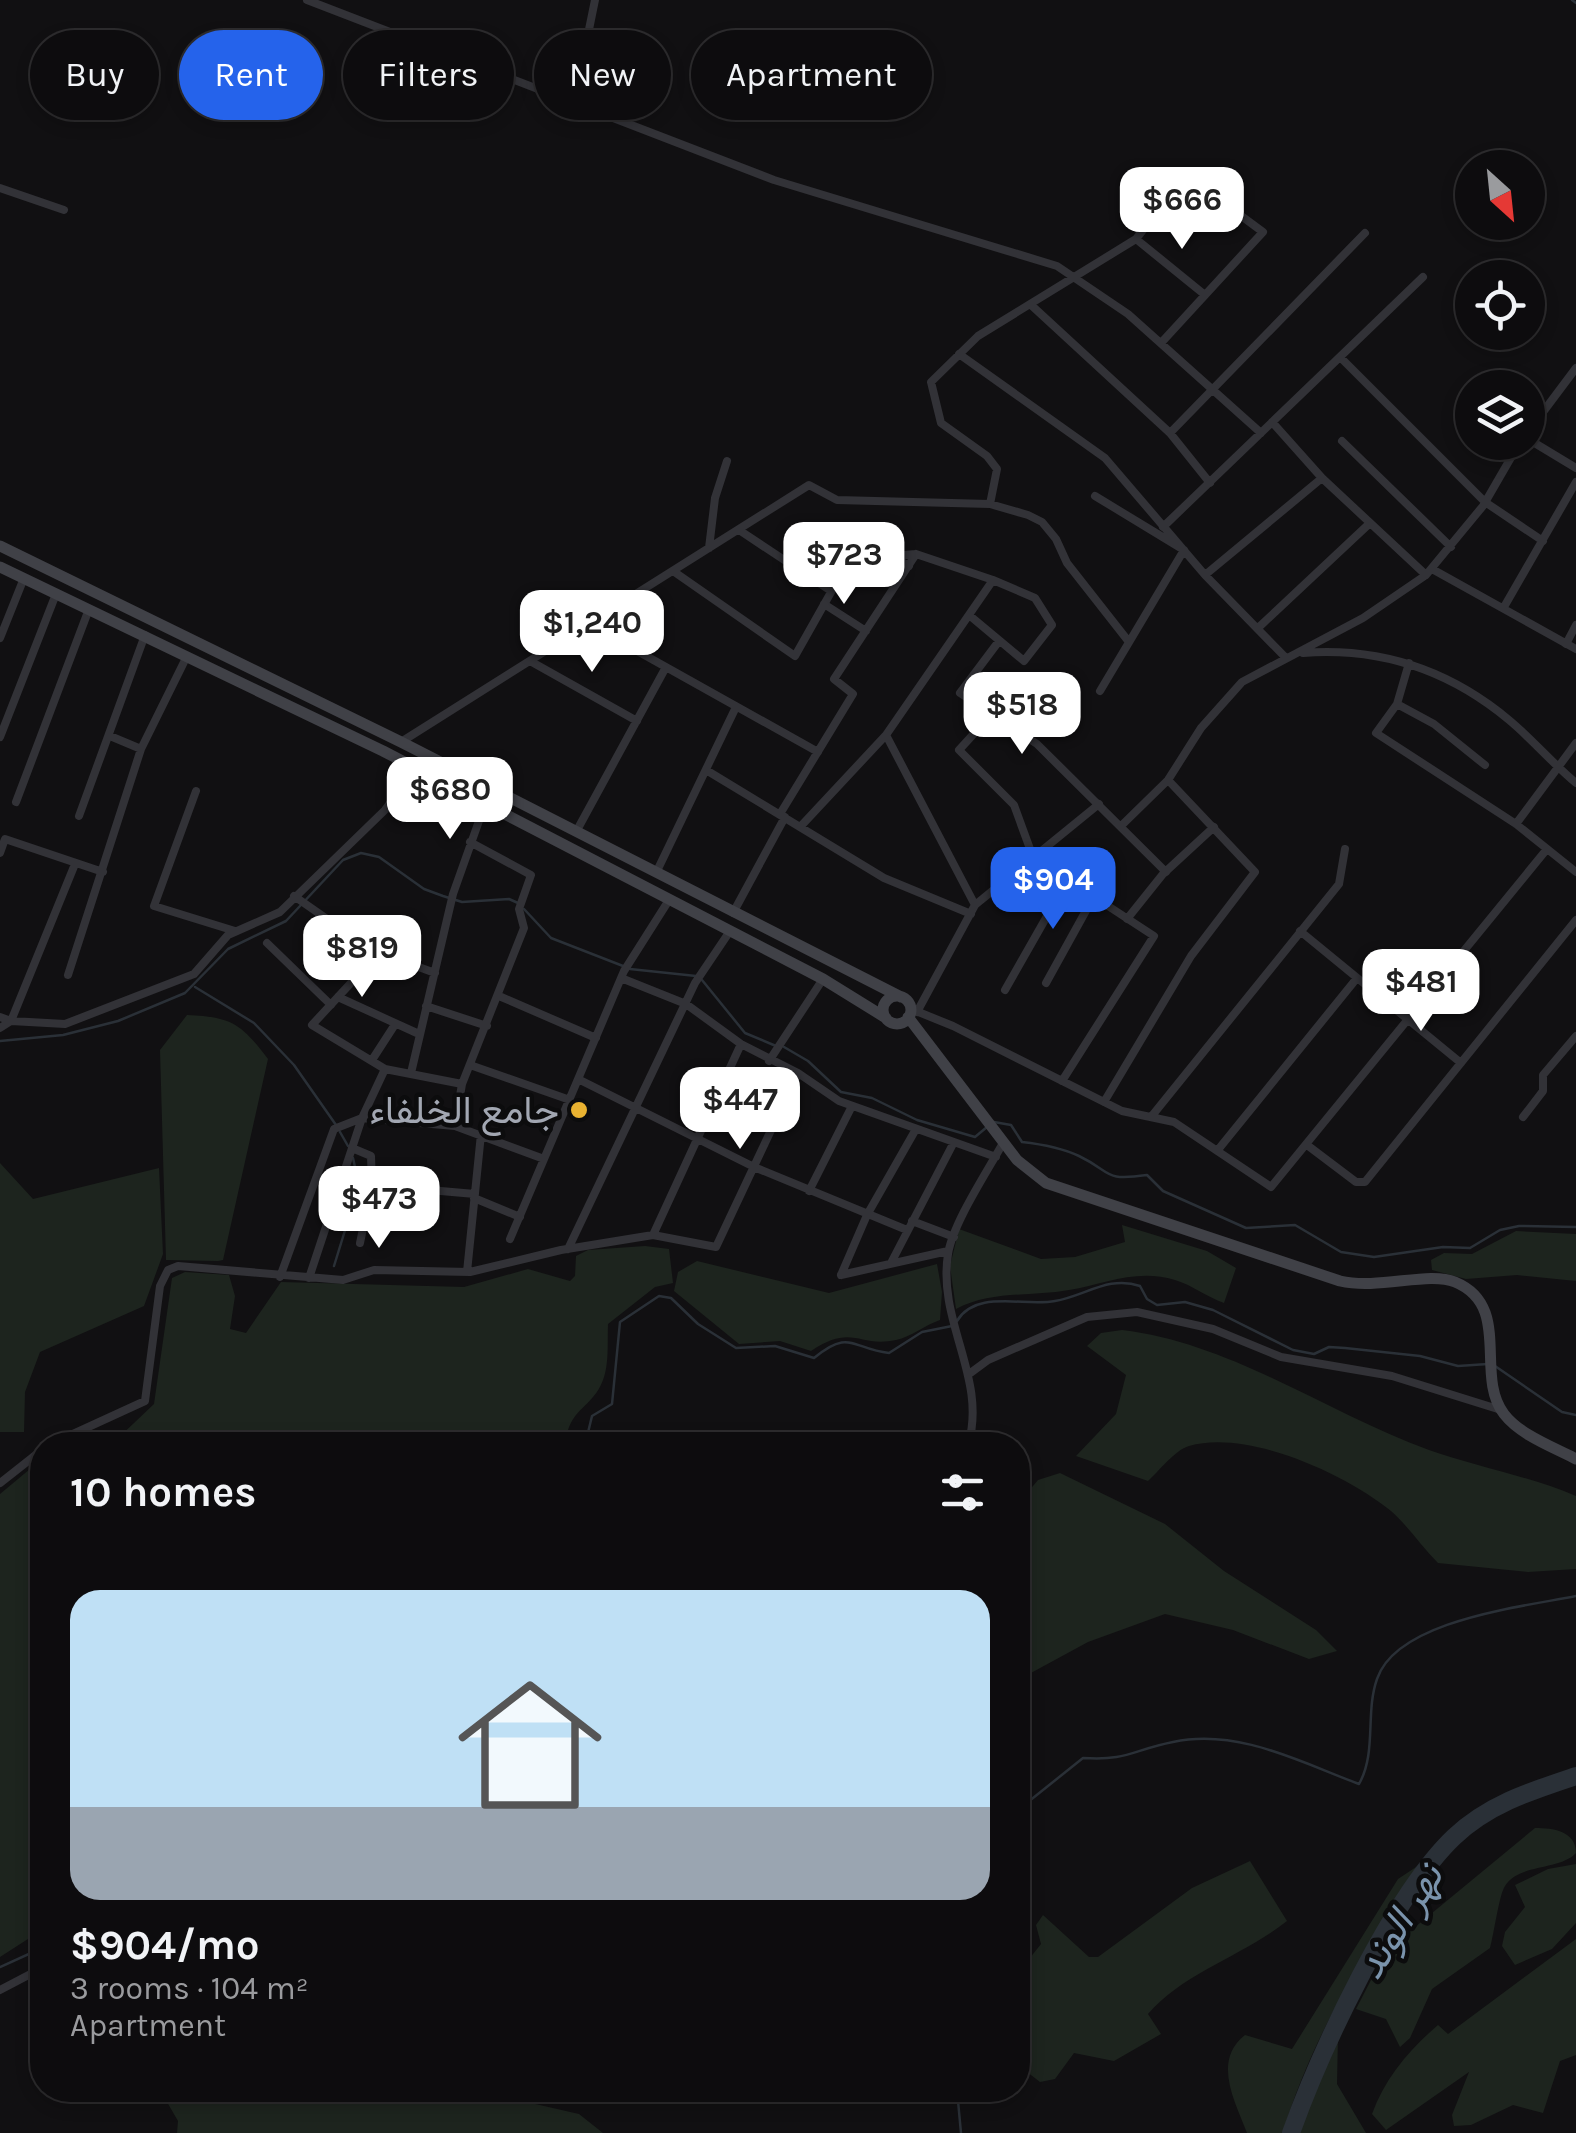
<!DOCTYPE html>
<meta charset="utf-8">
<style>
body{margin:0;font-family:Karla,Vazirmatn,sans-serif;background:#161517;color:#f1f3f6;height:100vh;display:flex;flex-direction:column;font-size:38px;white-space:nowrap}
*{box-sizing:border-box;margin:0}
p{font-size:32px;color:#9a9b9e}
.icon{flex:none;width:55px;height:55px;fill:none;stroke:currentColor;stroke-width:2;stroke-linecap:round;stroke-linejoin:round}
.map{position:relative;flex:1;overflow:hidden}
.side{position:absolute;left:30px;top:1432px;width:1000px;height:670px;display:flex;flex-direction:column;background:#0d0c0e;border-radius:40px;box-shadow:0 5px 15px #0003,0 0 0 2px #2d2c2e}
.side>*{flex:none}
.hud{position:absolute;left:30px;top:30px;width:1000px;height:90px;display:flex;gap:20px}
.needle{width:65px;rotate:153deg}
.tools{position:absolute;left:1455px;top:150px;display:grid;gap:20px}
.tools a{display:grid;place-items:center;width:90px;height:90px;border-radius:50%;background:#0d0c0e;box-shadow:0 5px 15px #0003,0 0 0 2px #2d2c2e;font-size:50px}
.price{position:absolute;translate:-50% -85px;padding:0 22px;border-radius:20px;background:#fff;color:#222;font-size:32px;line-height:65px;filter:drop-shadow(0 2px 5px #0008)}
.price::after{content:'';position:absolute;left:50%;top:60px;width:30px;height:22px;margin-left:-15px;background:inherit;clip-path:polygon(0 0,100% 0,50% 100%)}
.price.on{background:#2563eb;color:#fff}
ul{padding:0;list-style:none}
li{display:grid;align-content:center;gap:20px;height:530px;padding:0 40px}
li span{display:grid;place-items:center;height:310px;border-radius:30px;color:#555}
li>.icon{margin-inline-start:auto}
span .icon{width:180px;height:180px;fill:#fffc;stroke-width:1}
li b{font-size:42px}
h2{display:flex;justify-content:space-between;align-items:center;height:120px;padding:0 40px;font-size:42px}
.tag{padding:0 35px;border-radius:45px;background:#0d0c0e;box-shadow:0 5px 15px #0003,0 0 0 2px #2d2c2e;font-size:35px;line-height:90px}
.tag.on{background:#2563eb;color:#fff}
.map>svg:first-child{display:block}
.green{fill:#1d241e}
.lines{fill:none;stroke-linecap:round;stroke-linejoin:round}
.stream{stroke:#2a3037;stroke-width:2.5}
.river{stroke:#2a3037;stroke-width:18}
.street{stroke:#323237;stroke-width:8}
.secondary{stroke:#404147;stroke-width:11}
.poi-dot{fill:#e9b231;stroke:#0c0c0d;stroke-width:4}
.labels{text-anchor:middle;dominant-baseline:central;stroke-width:9;stroke-linejoin:round;paint-order:stroke}
.poi-label{font-size:38px;fill:#a2a7b2;stroke:#0c0c0d;text-anchor:end}
.water-label{font-size:40px;font-style:italic;fill:#7a93ac;stroke:#0c0c0d}
</style>
<div class="map">
<svg width="1576" height="2133" viewBox="0 0 1576 2133">
<rect width="100%" height="100%" fill="#111012"/>
<path class="green" d="M187 1015C231 1017 241 1023 268 1059L223 1260 218 1261 166 1260 160 1050Z
M0 1163 33 1199 159 1168 163 1254 144 1306 40 1352 25 1392 24 1432H0Z
M1122 1225 1207 1251 1236 1268 1224 1303C1207 1297 1192 1285 1175 1280 1137 1268 1105 1284 1069 1290 1031 1297 992 1290 956 1309L950 1266 959 1229 1041 1259 1075 1257 1125 1242Z
M1516 1231 1576 1234V1281L1517 1275 1466 1279 1432 1270 1431 1260 1444 1253 1472 1254Z
M645 1246 669 1249 673 1283 655 1287 608 1324C607 1350 611 1377 593 1397 582 1410 574 1413 568 1430 549 1438 526 1435 509 1445H75L114 1442 154 1404 172 1278 185 1272 229 1275 235 1296 230 1329 246 1333 281 1282 464 1287 528 1269 570 1281 575 1276 576 1256 588 1250Z
M697 1261 829 1293 937 1264 942 1292 940 1320C925 1325 911 1337 896 1340 858 1348 853 1323 811 1351L780 1341 739 1344 674 1291 678 1272Z
M1122 1330C1232 1343 1327 1413 1429 1450 1477 1467 1529 1476 1576 1496V1569L1528 1572 1438 1563C1422 1547 1408 1526 1391 1511 1346 1474 1248 1429 1189 1446 1175 1450 1159 1471 1148 1481L1076 1456 1116 1414 1126 1375 1087 1346 1101 1333Z
M42 1459V1930L0 1957V1494Z
M1060 1473 1165 1524 1224 1571 1316 1630 1337 1651 1309 1659 1233 1630 1165 1614 1088 1642 1018 1680V1504L1038 1480Z
M1535 1828C1553 1828 1576 1831 1576 1853 1559 1871 1520 1863 1505 1886 1499 1895 1494 1934 1490 1948L1432 1989 1410 2038 1400 2047 1386 2019 1356 2009 1386 1951Z
M1250 1861 1287 1921C1243 1956 1184 1972 1148 2014L1161 2034 1114 2061 1074 2053 1055 2079 1040 2082 1018 2065V1973L1041 1944 1036 1925 1043 1915 1089 1957H1098L1192 1888Z
M1576 1864V1923L1552 1949 1515 1965 1502 1946 1505 1932 1525 1907 1515 1885 1548 1869Z
M1419 1865C1411 1891 1392 1907 1378 1930 1341 1995 1304 2060 1283 2133H1247C1235 2101 1212 2061 1245 2035L1292 2049 1398 1879Z
M1576 1939V2055L1560 2061 1543 2113 1513 2105 1471 2125 1454 2126 1452 2115 1469 2072 1386 2130 1372 2114C1385 2078 1409 2050 1438 2025L1448 2034Z
M1338 2036 1337 2084 1366 2133H1299Z
M160 2090H474L579 2114 603 2133H177L178 2121Z"/>
<g class="lines">
<path class="stream" d="M1572 0 1576 3
M524 909 551 938 623 966
M630 969 696 976
M702 980 745 1033 776 1046
M195 987 254 1023 294 1065 336 1125
M0 1041 63 1035 118 1021 185 993 228 949 286 921 343 860 361 853 379 857 424 889 443 896 462 902 509 899 518 903
M784 1047 808 1061 841 1092 872 1098 917 1120 975 1137 987 1127
M994 1122 1011 1125 1022 1142C1040 1144 1062 1148 1079 1156 1114 1173 1102 1181 1147 1175L1163 1191 1246 1228 1295 1225 1341 1252 1374 1257 1443 1247 1470 1248 1500 1230 1519 1226 1576 1227
M340 1132 348 1146
M334 1266 359 1185 353 1158
M957 1321C976 1289 1025 1307 1055 1301 1085 1296 1109 1275 1140 1286L1147 1299 1157 1305 1185 1302 1213 1310 1293 1350 1314 1354 1329 1347 1345 1348 1420 1356 1458 1366 1488 1364
M1495 1366 1562 1412 1576 1415
M585 1445 592 1416 612 1404 620 1322 659 1296 671 1298 698 1324 736 1348 775 1346 814 1358C850 1328 852 1349 889 1353L922 1332 952 1326
M1018 1810 1083 1758C1128 1761 1132 1750 1173 1742 1238 1728 1300 1762 1359 1784 1377 1752 1365 1713 1377 1679 1397 1620 1522 1607 1576 1596
M0 1967 42 1948
M957 2090 961 2133"/>
<path class="river" d="M1291 2133C1320 2052 1392 1896 1454 1837 1489 1804 1531 1791 1576 1776"/>
<path class="street" d="M307 0 774 180 1057 266 1128 314 1261 433
M574 103 595 0
M0 188 64 210
M1136 239 1205 295
M1030 304 1170 433
M959 354 1105 458 1205 575 1286 658
M1340 357 1485 502 1543 541
M1272 422 1322 478 1426 575
M1528 432 1576 368
M1528 439 1576 468
M1342 441 1451 547
M1210 483 1170 433 1365 233
M1095 496 1184 550 1100 691
M990 504 997 469 987 456 941 423 931 382 978 336 1136 239 1186 175 1263 232 1161 343
M1163 527 1423 277
M739 530 831 591
M709 548 715 498 727 461
M892 556 916 554 993 580 1035 598 1052 625 1024 661 969 615
M1432 569 1576 649
M673 571 795 656 861 539 909 566
M1205 575 1322 478
M824 604 866 631
M1504 607 1576 482
M589 624 818 752
M1258 628 1370 523
M0 638 24 578
M999 641 960 693 1037 744 1166 872
M1566 644 1576 625
M1303 653C1381 647 1449 670 1509 720 1532 739 1552 763 1576 783
M530 661 637 721
M1409 663 1397 704 1376 733 1516 824 1576 872
M1397 704 1434 724 1485 765
M991 715 959 750 1014 805 1033 857 1154 936 1062 1081
M886 735 975 905
M110 736 141 749
M0 737 56 594
M401 742 809 485 837 500 990 504 1028 515 1042 522 1056 539 1067 563 1129 642
M706 770 884 878 971 914
M196 791 154 906 235 931
M16 802 89 609
M780 814 853 694 834 679 916 554
M79 816 145 635
M1516 824 1576 743
M801 826 886 735 993 580
M1121 826 1168 780 1201 728 1242 682 1363 618 1426 575 1483 506 1520 442
M576 832 666 667
M0 853 5 839 103 872
M656 873 736 707
M294 896 370 949 435 973
M733 913 785 817
M1127 919 1163 874 1214 827
M1300 931 1461 1063
M267 943 331 1005
M370 949 362 971 312 1025 385 1069 462 1084
M68 975 141 749 187 656
M621 978 686 1004 741 1044 798 1073 839 1101 996 1157
M1046 983 1093 898
M1005 990 1067 881
M499 996 596 1038
M338 997 419 1034
M426 1006 487 1026
M911 1009 953 1026 1122 1111 1174 1122 1271 1187 1547 849
M917 1012 975 905 1099 804
M0 1017 11 1021 75 864
M0 1028 11 1021 65 1024 194 974 228 935 280 912 385 810 417 768
M372 1060 394 1026
M769 1061 823 979
M470 1065 570 1100
M411 1073 453 894 485 804
M578 1079 754 1167 907 1230
M1104 1102 1191 956 1255 872 1168 780
M1151 1117 1339 884 1345 849
M1523 1117 1543 1091V1075L1576 1036
M455 1126 462 1084 524 928 519 909 531 875 470 842
M1307 1145 1356 1182H1365L1576 920
M352 1148 371 1156 372 1185 360 1243
M1217 1151 1357 978
M372 1185 475 1194
M809 1191 852 1106
M474 1198 520 1217
M912 1221 954 1237
M653 1235 716 1247 798 1073
M510 1239 624 971 669 900
M568 1249 695 983 730 931
M892 1261 954 1142
M467 1272 481 1134
M841 1275 867 1215 916 1129
M841 1275 948 1251
M280 1277 334 1129 362 1118 385 1069
M309 1278 362 1118 455 1126 544 1159
M969 1374 988 1360 1087 1317 1137 1312 1213 1329 1281 1357 1392 1376 1501 1410
M49 1445 145 1401 160 1286 168 1270 178 1266 343 1280 374 1270 470 1272 561 1250 653 1235 741 1044
M968 1445C988 1379 937 1322 948 1254 953 1223 987 1172 1003 1143
M0 1483 42 1450
M0 1990 42 1968"/>
<path class="secondary" d="M0 546 401 742 901 997
M0 567 383 751 823 979 886 1018
M883 1010a14 14 0 1 1 28 0a14 14 0 1 1-28 0Z
M908 1017 1017 1160 1046 1183 1340 1281C1380 1290 1428 1271 1455 1282 1513 1306 1474 1375 1504 1414 1520 1435 1553 1447 1576 1459"/>
</g>
<circle class="poi-dot" cx="579" cy="1110" r="10"/>
<g class="labels">
<g class="poi-label">
<text x="559" y="1110">جامع الخلفاء</text>
</g>
<g class="water-label">
<text transform="translate(1399 1921) rotate(-58)">نهر الوند</text>
</g>
</g>
</svg>
<div class="tools">
<a><svg class="needle" viewBox="-14 -14 28 28"><path d="M0-13l5 13h-10z" fill="#e53935"/><path d="M0 13l5-13h-10z" fill="#9a9b9e"/></svg></a>
<a><svg class="icon" aria-label="locate" viewBox="0 0 24 24"><circle cx="12" cy="12" r="6"/><path d="M12 2v4M12 18v4M2 12h4M18 12h4"/></svg></a>
<a><svg class="icon" aria-label="layers" viewBox="0 0 24 24"><path d="M12 4l9 5-9 5-9-5zM3 14l9 5 9-5"/></svg></a>
</div>
<b class="price" style="left:1182px;top:252px">$666</b>
<b class="price" style="left:844px;top:607px">$723</b>
<b class="price" style="left:592px;top:675px">$1,240</b>
<b class="price" style="left:1022px;top:757px">$518</b>
<b class="price" style="left:450px;top:842px">$680</b>
<b class="price on" style="left:1053px;top:932px">$904</b>
<b class="price" style="left:362px;top:1000px">$819</b>
<b class="price" style="left:1421px;top:1034px">$481</b>
<b class="price" style="left:740px;top:1152px">$447</b>
<b class="price" style="left:379px;top:1251px">$473</b>
<div class="hud">
<a class="tag">Buy</a>
<a class="tag on">Rent</a>
<a class="tag">Filters</a>
<a class="tag">New</a>
<a class="tag">Apartment</a>
</div>
<section class="side">
<h2>10 homes<svg class="icon" aria-label="filters" viewBox="0 0 24 24"><path d="M4 7h16M4 17h16"/><circle cx="9" cy="7" r="2"/><circle cx="15" cy="17" r="2"/></svg></h2>
<ul>
<li><span style="background:linear-gradient(#bfe0f5 70%,#9aa5b1 0)"><svg class="icon" aria-label="home" viewBox="0 0 24 24"><path d="M3 11l9-7 9 7M6 9v11h12V9"/></svg></span><div><b>$904/mo</b><p>3 rooms · 104 m²</p><p>Apartment</p></div></li>
</ul>
</section>
</div>
